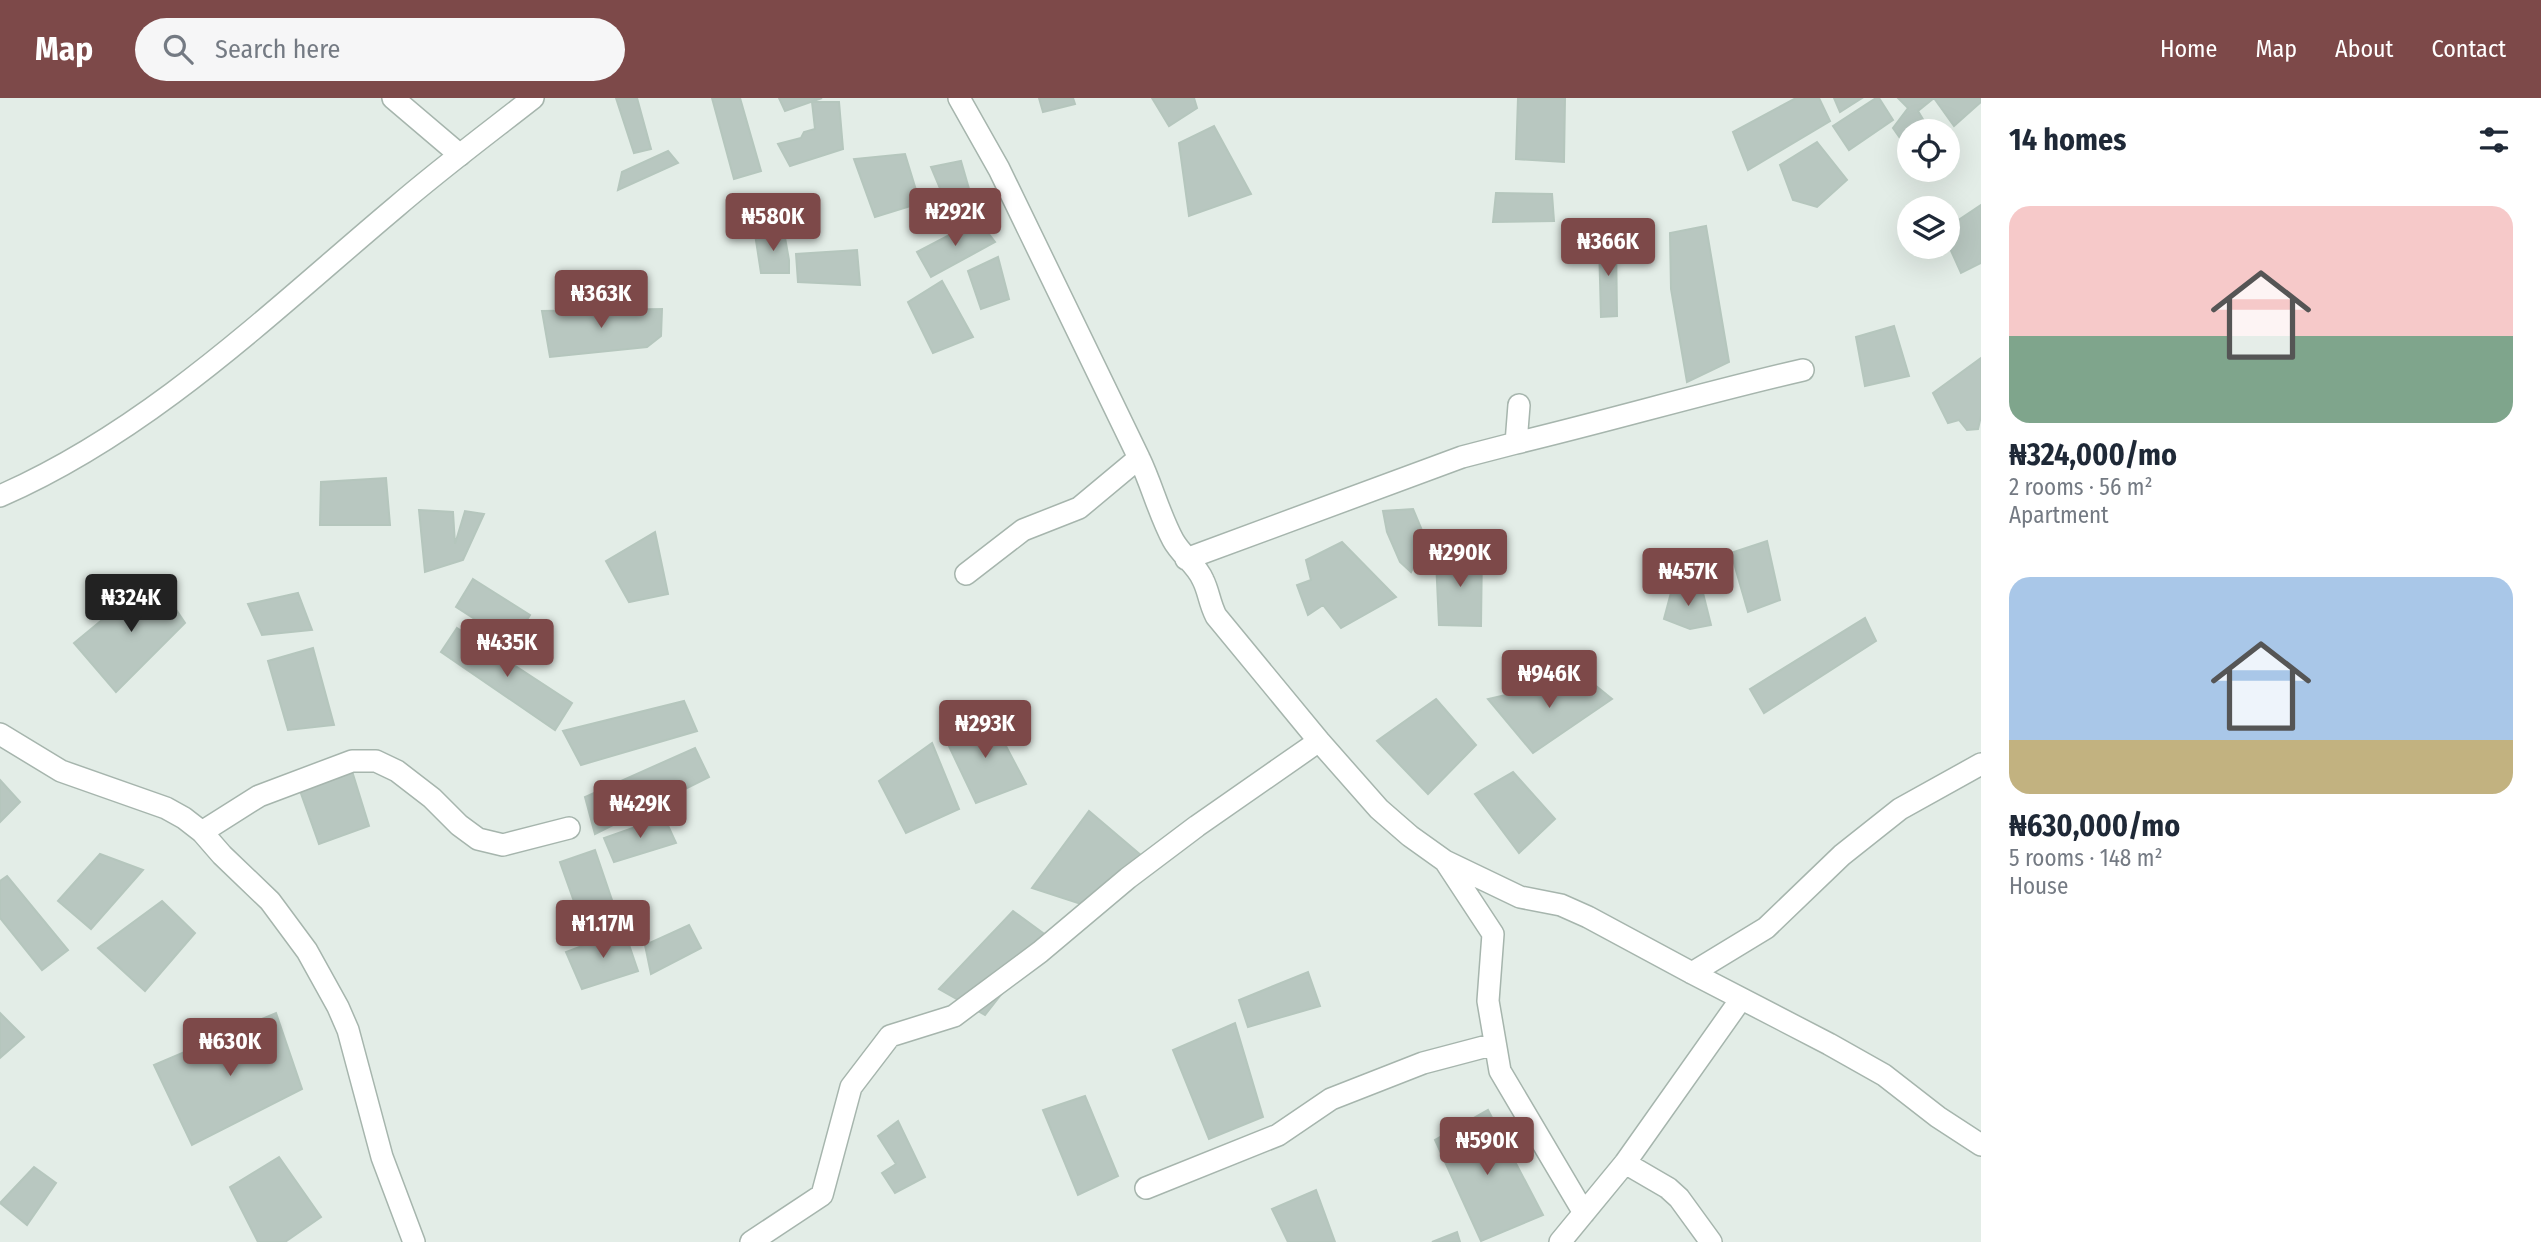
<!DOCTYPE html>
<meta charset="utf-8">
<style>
body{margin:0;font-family:"Fira Sans Condensed",sans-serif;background:#f6f6f7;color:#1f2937;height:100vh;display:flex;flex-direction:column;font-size:26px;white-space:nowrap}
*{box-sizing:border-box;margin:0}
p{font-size:23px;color:#747a83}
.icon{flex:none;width:38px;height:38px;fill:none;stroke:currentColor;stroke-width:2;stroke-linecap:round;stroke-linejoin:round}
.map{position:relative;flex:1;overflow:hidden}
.sheet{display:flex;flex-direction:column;background:#fff;width:560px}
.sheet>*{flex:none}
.buttons{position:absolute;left:1897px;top:21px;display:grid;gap:14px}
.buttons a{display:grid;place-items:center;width:63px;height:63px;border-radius:50%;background:#fff;box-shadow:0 7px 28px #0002;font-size:35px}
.price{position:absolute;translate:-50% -60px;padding:0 16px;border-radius:7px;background:#7d4949;color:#fff;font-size:23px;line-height:46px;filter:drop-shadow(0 2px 4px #0008)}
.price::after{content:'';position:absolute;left:50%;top:42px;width:21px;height:16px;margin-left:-10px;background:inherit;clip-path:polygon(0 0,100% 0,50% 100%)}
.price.selected{background:#222;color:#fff}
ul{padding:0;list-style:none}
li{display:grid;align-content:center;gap:14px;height:371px;padding:0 28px}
li span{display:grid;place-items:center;height:217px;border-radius:21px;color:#555}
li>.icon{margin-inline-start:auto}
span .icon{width:126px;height:126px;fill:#fffc;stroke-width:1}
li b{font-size:30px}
h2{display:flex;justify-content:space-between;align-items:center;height:84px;padding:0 28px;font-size:30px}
header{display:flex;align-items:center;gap:42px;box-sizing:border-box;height:98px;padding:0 35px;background:#7d4949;color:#fff}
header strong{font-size:33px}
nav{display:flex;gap:38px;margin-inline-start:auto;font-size:24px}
.search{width:490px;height:63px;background:#f6f6f7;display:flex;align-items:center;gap:18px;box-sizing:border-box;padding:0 24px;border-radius:38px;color:#747a83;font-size:26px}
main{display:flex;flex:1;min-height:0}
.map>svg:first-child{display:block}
.building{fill:#b8c7c0;stroke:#b5c6bd;stroke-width:2}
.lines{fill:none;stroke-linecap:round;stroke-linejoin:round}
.minor-casing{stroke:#a6b5ad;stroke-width:24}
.tertiary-casing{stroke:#a6b5ad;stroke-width:24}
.minor{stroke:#fff;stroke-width:21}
.tertiary{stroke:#fff;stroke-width:21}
</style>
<header>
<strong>Map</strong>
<div class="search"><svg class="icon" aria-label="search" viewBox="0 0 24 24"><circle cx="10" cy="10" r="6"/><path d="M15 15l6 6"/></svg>Search here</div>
<nav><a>Home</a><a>Map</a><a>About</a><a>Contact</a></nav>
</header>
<main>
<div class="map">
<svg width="1981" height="1144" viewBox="0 0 1981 1144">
<rect width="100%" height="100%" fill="#e3ede7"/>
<path class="building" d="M616 0H637L651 51 634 55Z
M712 0H740L761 73 734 81Z
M779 0H822L785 13Z
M1039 0H1073L1075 6 1043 14Z
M1152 0H1194L1197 10 1169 28Z
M1518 0H1565L1564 64 1516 61Z
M1796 0H1819L1830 23 1748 72 1733 34Z
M1834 0H1862L1840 14Z
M1876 0H1879L1893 22 1849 52 1833 28Z
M1898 0H1934L1918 13 1930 33H1909V53L1893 30 1908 10Z
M1934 0H1981V4L1954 28Z
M812 4H839L843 51 790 68 778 46 801 40 804 34 815 31Z
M1214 28 1251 96 1189 118 1179 45Z
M1817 44 1847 82 1817 109 1793 102 1780 67Z
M668 53 678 65 618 92 622 74Z
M905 56 920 105 875 119 854 61Z
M961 63 978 122 958 133 931 69Z
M1922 72H1944L1929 82Z
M1496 95 1552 96 1554 123 1493 124Z
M1981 107V165L1961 175 1948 146V129Z
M978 122 995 144 931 179 917 154Z
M1706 128 1729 264 1687 284 1671 191 1670 135Z
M784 134 789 162V175H761L755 136Z
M1616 140 1617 218 1601 219 1599 145Z
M857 152 860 187 798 184 796 156Z
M998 159 1009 201 981 211 968 173Z
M942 183 973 239 933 255 908 204Z
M662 211 661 238 647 249 550 259 542 213Z
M1894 228 1909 278 1865 288 1856 239Z
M1981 260V318L1978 331 1967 332 1959 322 1948 325 1933 295Z
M386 380 390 427H320L321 384Z
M1413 411 1426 442 1411 474 1400 464 1387 434 1383 413Z
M419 412 453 414 455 446 465 413 484 416 463 462 425 474Z
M655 434 668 496 629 504 606 463Z
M1767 443 1780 502 1748 514 1731 455Z
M1342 444 1396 499 1341 530 1323 507 1308 517 1297 487 1311 482 1306 462Z
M1482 451 1481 528 1439 527 1436 462Z
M154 479 185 525 116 594 74 545Z
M473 481 530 517 512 545 456 509Z
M1701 487 1711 527 1690 531 1664 521 1672 491Z
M298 495 312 532 262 537 248 506Z
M1865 520 1876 543 1764 615 1750 591Z
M457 530 572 605 555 632 441 554Z
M313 550 334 627 288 632 268 563Z
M1585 579 1612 601 1533 655 1488 601Z
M1436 601 1476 647 1428 696 1377 643Z
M684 603 697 633 581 667 563 633Z
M989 616 1026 686 976 705 946 642Z
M932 645 959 711 906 735 879 683Z
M695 650 709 679 595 736 585 699Z
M352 673 369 728 319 746 299 690Z
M1513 674 1555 721 1519 755 1475 696Z
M0 682 20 704 0 724Z
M1089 713 1149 764 1093 810 1032 790Z
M664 719 676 745 614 764 604 740Z
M595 752 616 814 582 826 560 764Z
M100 756 143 772 91 831 58 803Z
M7 778 68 852 42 872 0 820V783Z
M162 803 195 835 145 893 98 850Z
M1013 813 1047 838 985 917 939 891Z
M689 827 701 850 651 876 645 847Z
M624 832 638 873 582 891 566 854Z
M1308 874 1320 908 1248 929 1239 902Z
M0 915 24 939 0 960Z
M276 915 302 991 192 1047 154 967Z
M1235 925 1263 1019 1209 1041 1173 952Z
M1085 998 1118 1078 1078 1097 1043 1012Z
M1488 1012 1543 1117 1481 1143 1435 1042Z
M898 1023 925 1079 895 1095 882 1075 896 1066 878 1038Z
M279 1059 321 1119 285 1144H258L230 1089Z
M34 1069 56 1085 27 1127 0 1105Z
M1316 1092 1335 1144H1288L1272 1111Z
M1457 1134 1460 1144H1432Z"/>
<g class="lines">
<defs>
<path id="minor" d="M393 0 460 57
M959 0 999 71 1139 360C1152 387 1159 416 1173 442 1181 457 1197 467 1203 482 1209 494 1209 504 1216 518L1319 643 1379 711 1410 738 1445 763 1520 799 1561 807 1588 819 1692 875 1829 946 1884 977 1938 1019 1981 1047
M1516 345C1612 322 1707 294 1803 272
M1186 461 1462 359 1516 345 1519 307
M966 476 1023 432 1079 410 1139 360
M0 636 61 673 166 710 184 720 202 734 222 757 270 803 307 853 338 909 348 932 382 1059 414 1144
M202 734 259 698 352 663H376L397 673 432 700 459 727 478 741 503 747 569 730
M1445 763 1493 836 1488 903 1500 973 1584 1115
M1692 875 1766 830 1842 757 1900 711 1981 666
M1625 1065 1668 1090 1679 1100 1711 1144
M1146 1090 1278 1037 1331 1001 1423 965 1495 946
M751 1144 822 1097 851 989 890 938 954 918 1040 854 1128 780 1197 728 1319 643
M1560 1144 1625 1065 1741 901"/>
<path id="tertiary" d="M0 398C151 332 271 214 396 109 440 71 487 36 533 0"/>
</defs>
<use href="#minor" class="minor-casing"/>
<use href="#tertiary" class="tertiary-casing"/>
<use href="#minor" class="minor"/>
<use href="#tertiary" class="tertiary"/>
</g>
</svg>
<div class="buttons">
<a><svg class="icon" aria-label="locate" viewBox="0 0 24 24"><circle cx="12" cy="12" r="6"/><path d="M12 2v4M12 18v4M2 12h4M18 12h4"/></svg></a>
<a><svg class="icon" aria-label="layers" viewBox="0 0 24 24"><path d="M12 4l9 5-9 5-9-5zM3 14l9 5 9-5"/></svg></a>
</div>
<b class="price" style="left:955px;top:150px">₦292K</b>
<b class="price" style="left:773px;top:155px">₦580K</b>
<b class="price" style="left:1608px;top:180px">₦366K</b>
<b class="price" style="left:601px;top:232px">₦363K</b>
<b class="price" style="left:1460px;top:491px">₦290K</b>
<b class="price" style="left:1688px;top:510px">₦457K</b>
<b class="price selected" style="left:131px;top:536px">₦324K</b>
<b class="price" style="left:507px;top:581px">₦435K</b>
<b class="price" style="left:1549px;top:612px">₦946K</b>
<b class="price" style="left:985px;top:662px">₦293K</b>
<b class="price" style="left:640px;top:742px">₦429K</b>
<b class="price" style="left:603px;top:862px">₦1.17M</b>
<b class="price" style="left:230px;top:980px">₦630K</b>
<b class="price" style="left:1487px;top:1079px">₦590K</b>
</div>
<section class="sheet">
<h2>14 homes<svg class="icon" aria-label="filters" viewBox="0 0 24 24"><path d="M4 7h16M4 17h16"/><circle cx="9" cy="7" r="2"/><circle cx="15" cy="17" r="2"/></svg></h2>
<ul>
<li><span style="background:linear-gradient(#f6c9c9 60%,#7fa58c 0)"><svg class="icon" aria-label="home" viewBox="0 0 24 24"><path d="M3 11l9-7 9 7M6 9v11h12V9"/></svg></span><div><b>₦324,000/mo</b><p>2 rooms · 56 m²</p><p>Apartment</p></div></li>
<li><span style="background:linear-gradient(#a9c7e8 75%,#c2b280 0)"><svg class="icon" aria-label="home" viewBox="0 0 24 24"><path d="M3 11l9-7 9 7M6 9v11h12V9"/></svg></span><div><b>₦630,000/mo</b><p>5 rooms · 148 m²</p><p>House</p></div></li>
</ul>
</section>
</main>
